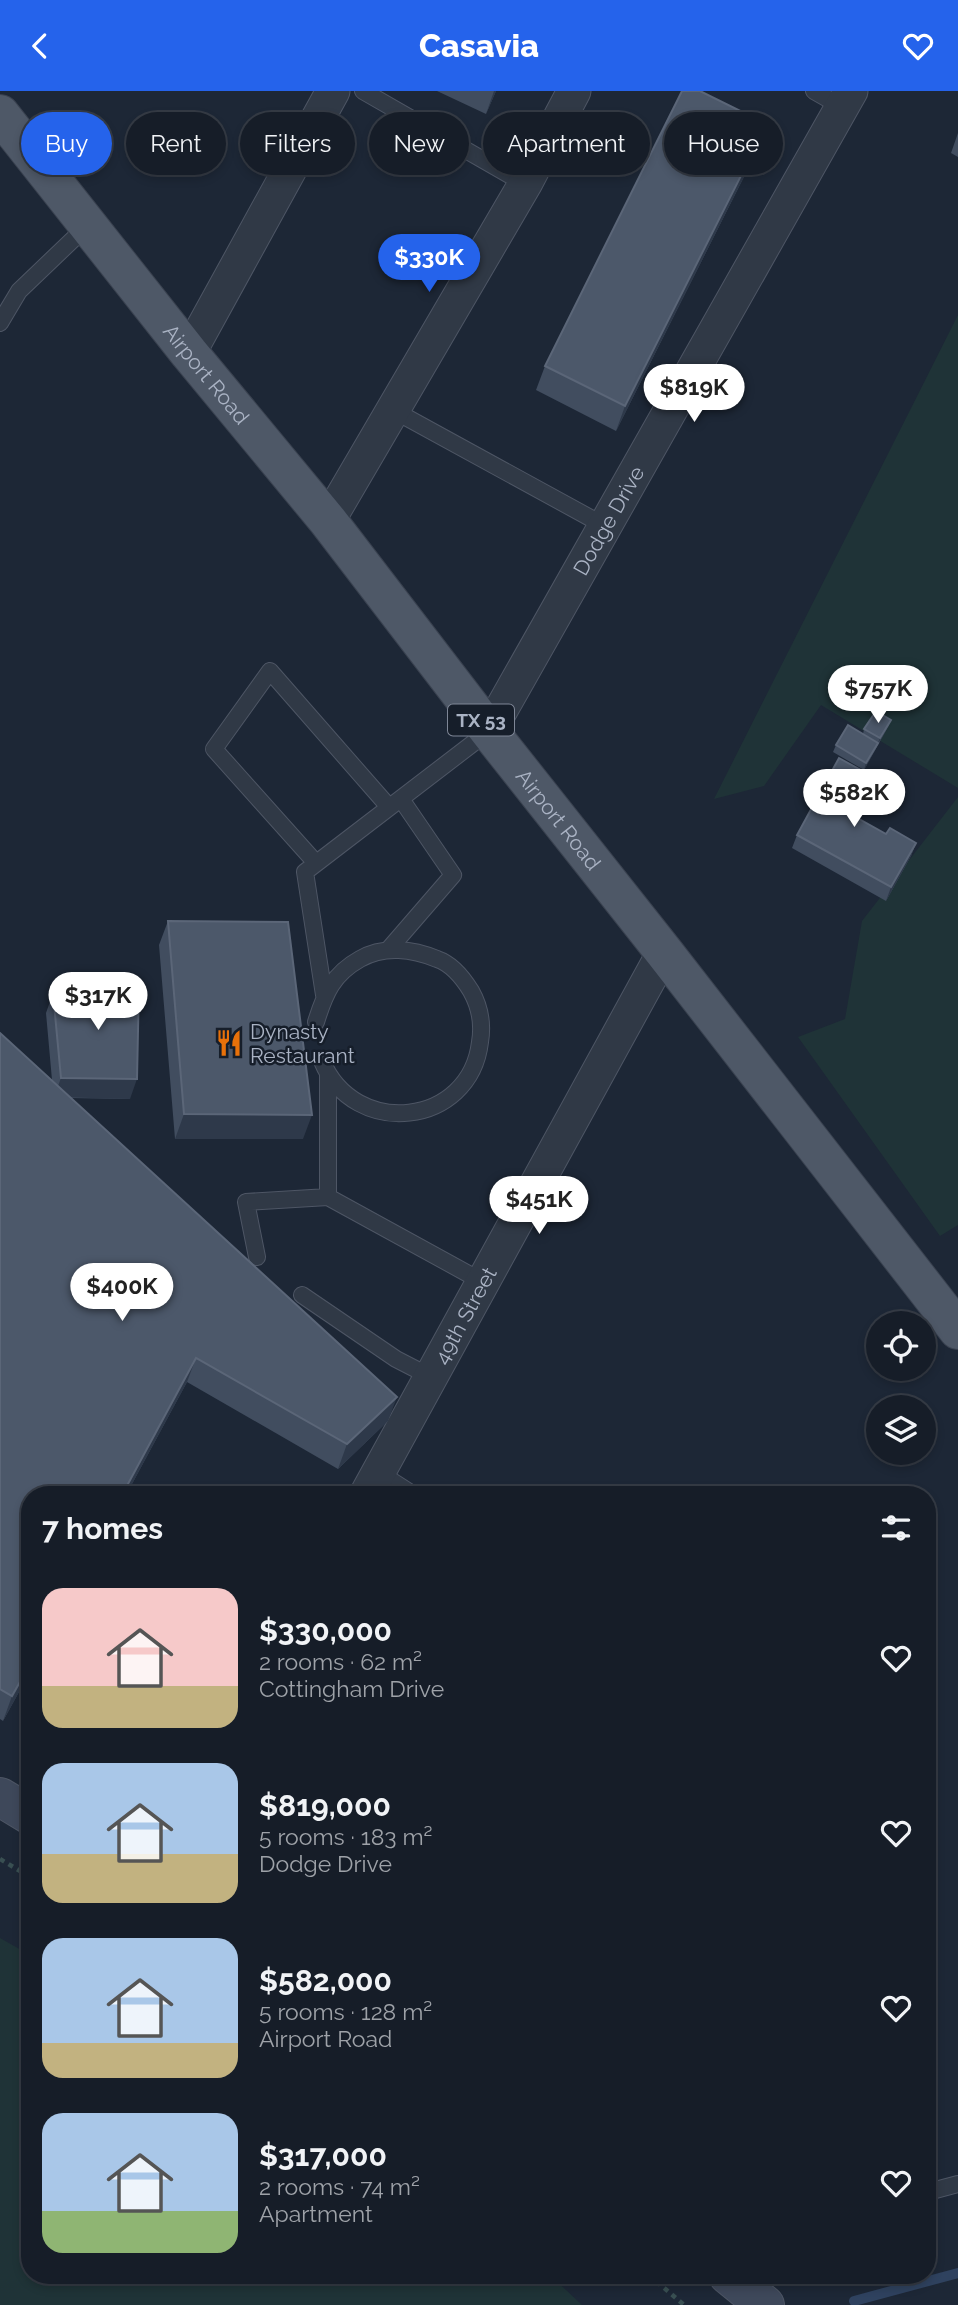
<!DOCTYPE html>
<meta charset="utf-8">
<style>
body{margin:0;font-family:Raleway,sans-serif;background:#1f2630;color:#f1f3f6;height:100vh;display:flex;flex-direction:column;font-size:26px;white-space:nowrap}
*{box-sizing:border-box;margin:0}
p{font-size:23px;color:#9ea2a8}
.icon{flex:none;width:38px;height:38px;fill:none;stroke:currentColor;stroke-width:2;stroke-linecap:round;stroke-linejoin:round}
.map{position:relative;flex:1;overflow:hidden}
.panel{position:absolute;left:21px;top:1395px;width:915px;height:798px;display:flex;flex-direction:column;background:#161d28;border-radius:28px;box-shadow:0 4px 10px #0003,0 0 0 2px #353b45}
.panel>*{flex:none}
.guide{position:absolute;left:21px;top:21px;width:917px;height:63px;display:flex;gap:14px}
.controls{position:absolute;left:866px;top:1220px;display:grid;gap:14px}
.controls a{display:grid;place-items:center;width:70px;height:70px;border-radius:50%;background:#161d28;box-shadow:0 4px 10px #0003,0 0 0 2px #353b45;font-size:35px}
.price{position:absolute;translate:-50% -60px;padding:0 16px;border-radius:24px;background:#fff;color:#222;font-size:23px;line-height:46px;filter:drop-shadow(0 2px 4px #0008)}
.price::after{content:'';position:absolute;left:50%;top:42px;width:21px;height:16px;margin-left:-10px;background:inherit;clip-path:polygon(0 0,100% 0,50% 100%)}
.price.selected{background:#2563eb;color:#fff}
ul{padding:0;list-style:none}
li{display:flex;align-items:center;gap:21px;height:175px;padding:0 21px}
li span{display:grid;place-items:center;flex:none;width:196px;height:140px;border-radius:21px;color:#555}
li>.icon{margin-inline-start:auto}
span .icon{width:84px;height:84px;fill:#fffc;stroke-width:1}
li b{font-size:30px}
h2{display:flex;justify-content:space-between;align-items:center;height:84px;padding:0 21px;font-size:30px}
.pill{padding:0 24px;border-radius:32px;background:#161d28;box-shadow:0 4px 10px #0003,0 0 0 2px #353b45;font-size:24px;line-height:63px}
.pill.selected{background:#2563eb;color:#fff}
header{display:flex;justify-content:space-between;align-items:center;height:91px;padding:0 21px;background:#2563eb;color:#fff;font-size:32px;font-weight:800}
.map>svg:first-child{display:block}
.green{fill:#1f3337}
.lines{fill:none;stroke-linecap:round;stroke-linejoin:round}
.stream{stroke:#2f425f;stroke-width:10}
.lane-casing{stroke:#4e5665;stroke-width:18}
.street-casing{stroke:#4e5665;stroke-width:35}
.secondary-casing{stroke:#4e5665;stroke-width:40}
.primary-casing{stroke:#3a4250;stroke-width:40}
.path{stroke:#394f52;stroke-width:4.5;stroke-dasharray:5 5;stroke-linecap:butt}
.lane{stroke:#303946;stroke-width:16}
.street{stroke:#303946;stroke-width:33}
.secondary{stroke:#3e485a;stroke-width:38}
.primary{stroke:#4e5867;stroke-width:38}
.wall{fill:#414d5f}
.shaded-wall{fill:#2e394a}
.building{fill:#4c586a;stroke:#5b6678;stroke-width:2}
.labels{text-anchor:middle;dominant-baseline:central;stroke-width:5;stroke-linejoin:round;paint-order:stroke}
.shield{fill:#161e2a;stroke:#7e8696;stroke-width:2}
.shield-label{font-size:19px;font-weight:bold;fill:#aab3c4}
.street-label{font-size:21px;fill:#aab3c4;stroke:#161e2a}
.poi-label{font-size:21px;fill:#aab3c4;stroke:#161e2a;text-anchor:start}
</style>
<header><svg class="icon" aria-label="back" viewBox="0 0 24 24"><path d="M15 5l-7 7 7 7"/></svg>Casavia<svg class="icon" aria-label="heart" viewBox="0 0 24 24"><path d="M12 20l-8-8c-3-5 5-10 8-4 3-6 11-1 8 4z"/></svg></header>
<div class="map">
<svg width="958" height="2214" viewBox="0 0 958 2214">
<rect width="100%" height="100%" fill="#1d2736"/>
<path class="green" d="M958 224V697L821 614 764 695 714 708Z
M958 706V1134L940 1145 798 946 845 928 862 830Z
M0 1847 30 1864V2184H550L582 2214H0Z"/>
<g class="lines">
<path class="stream" d="M854 2210 958 2182"/>
<defs>
<path id="lane" d="M363 0 525 93
M814 0 842 16
M0 232 19 200 88 134
M393 319 605 435
M316 772 214 658 270 580 389 716
M389 858 453 784 401 708
M324 904 305 781 489 640
M316 931C325 902 333 883 360 868 384 854 413 858 437 868 452 873 463 887 471 900 480 916 483 933 480 951 470 1036 354 1048 322 970
M328 983V1106L483 1191
M257 1166 246 1111 328 1106
M302 1204 396 1268 431 1286
M378 1381 414 1404
M928 2101 958 2093"/>
<g id="street">
<path d="M189 262 333 0"/>
<path d="M328 430 525 93 574 0"/>
<path id="s1" d="M489 640 851 0"/>
<path id="s2" d="M366 1404 664 861"/>
</g>
<path id="secondary" d="M0 1706 30 1724
M728 2184 765 2214"/>
<g id="primary">
<path id="s3" d="M0 23 189 262 328 430 489 640 664 861 958 1239"/>
</g>
</defs>
<use href="#lane" class="lane-casing"/>
<use href="#street" class="street-casing"/>
<use href="#secondary" class="secondary-casing"/>
<use href="#primary" class="primary-casing"/>
<path class="path" d="M0 1768 30 1786
M649 2184 684 2214"/>
<use href="#lane" class="lane"/>
<use href="#street" class="street"/>
<use href="#secondary" class="secondary"/>
<use href="#primary" class="primary"/>
</g>
<path class="wall" d="M437 0H496L486 23Z
M958 42V66L951 62Z
M758 58 616 340 536 299 545 275Z
M891 629 888 636 864 679 833 661 836 654 863 643 864 638Z
M866 682 861 696 847 721 886 743 916 752 911 765 886 810 792 757 797 744Z
M168 830 303 1048H175L159 854Z
M53 902 130 1008 71 1007 388 1330 338 1378 187 1291 126 1404H30V1581L3 1630 0 1628V942L52 989 46 922Z"/>
<path class="shaded-wall" d="M494 0H496L486 23Z
M767 33 758 58 616 340 625 315Z
M891 629 888 636 877 654 880 647Z
M878 652 875 659 864 679 866 672Z
M866 682 861 696 840 734 845 720Z
M916 752 911 765 886 810 891 796Z
M61 987 137 988 130 1008 54 1006Z
M184 1023 312 1024 303 1048H175Z
M196 1267 187 1291 126 1404H122Z
M397 1306 388 1330 338 1378 347 1353Z
M30 1573V1581L3 1630 12 1605Z"/>
<path class="building" d="M682 0H700L767 33 625 315 545 275Z
M876 620 891 629 880 647 864 638Z
M848 634 878 652 866 672 836 654Z
M839 667 866 682 845 720 886 743 890 737 916 752 891 796 797 744Z
M168 830 288 831 312 1024 184 1023Z
M139 892 137 988 61 987 53 902Z
M0 942 397 1306 347 1353 196 1267 122 1404H30V1573L12 1605 0 1598Z"/>
<defs>
<symbol id="restaurant-bare" viewBox="-9 -9 18 18"><path d="M-5-6h1v4h1v-4h1v4h1v-4h1v5L-1.5 .5V6h-2V.5L-5-1ZM5-6V6H3V1.5H1.5Q1.5-4 5-6Z" fill="#e8710a" stroke="#161e2a" stroke-width="2.5" paint-order="stroke"/></symbol>
</defs>
<g fill-rule="evenodd">
<use href="#restaurant-bare" x="210" y="933" width="38" height="38"/>
</g>
<g class="labels">
<rect class="shield" x="448" y="613.5" width="66" height="31" rx="5"/>
<g class="shield-label">
<text x="481" y="629">TX 53</text>
</g>
<g class="street-label">
<text stroke="none"><textPath href="#s3" startOffset="332">Airport Road</textPath></text>
<text stroke="none"><textPath href="#s1" startOffset="242">Dodge Drive</textPath></text>
<text stroke="none"><textPath href="#s3" startOffset="900">Airport Road</textPath></text>
<text stroke="none"><textPath href="#s2" startOffset="205">49th Street</textPath></text>
</g>
<g class="poi-label">
<text x="250" y="940">Dynasty<tspan x="250" dy="24">Restaurant</tspan></text>
</g>
</g>
</svg>
<div class="controls">
<a><svg class="icon" aria-label="locate" viewBox="0 0 24 24"><circle cx="12" cy="12" r="6"/><path d="M12 2v4M12 18v4M2 12h4M18 12h4"/></svg></a>
<a><svg class="icon" aria-label="layers" viewBox="0 0 24 24"><path d="M12 4l9 5-9 5-9-5zM3 14l9 5 9-5"/></svg></a>
</div>
<b class="price selected" style="left:429px;top:203px">$330K</b>
<b class="price" style="left:694px;top:333px">$819K</b>
<b class="price" style="left:878px;top:634px">$757K</b>
<b class="price" style="left:854px;top:738px">$582K</b>
<b class="price" style="left:98px;top:941px">$317K</b>
<b class="price" style="left:539px;top:1145px">$451K</b>
<b class="price" style="left:122px;top:1232px">$400K</b>
<div class="guide">
<a class="pill selected">Buy</a>
<a class="pill">Rent</a>
<a class="pill">Filters</a>
<a class="pill">New</a>
<a class="pill">Apartment</a>
<a class="pill">House</a>
</div>
<section class="panel">
<h2>7 homes<svg class="icon" aria-label="filters" viewBox="0 0 24 24"><path d="M4 7h16M4 17h16"/><circle cx="9" cy="7" r="2"/><circle cx="15" cy="17" r="2"/></svg></h2>
<ul>
<li><span style="background:linear-gradient(#f6c9c9 70%,#c2b280 0)"><svg class="icon" aria-label="home" viewBox="0 0 24 24"><path d="M3 11l9-7 9 7M6 9v11h12V9"/></svg></span><div><b>$330,000</b><p>2 rooms · 62 m²</p><p>Cottingham Drive</p></div><svg class="icon" aria-label="heart" viewBox="0 0 24 24"><path d="M12 20l-8-8c-3-5 5-10 8-4 3-6 11-1 8 4z"/></svg></li>
<li><span style="background:linear-gradient(#a9c7e8 65%,#c2b280 0)"><svg class="icon" aria-label="home" viewBox="0 0 24 24"><path d="M3 11l9-7 9 7M6 9v11h12V9"/></svg></span><div><b>$819,000</b><p>5 rooms · 183 m²</p><p>Dodge Drive</p></div><svg class="icon" aria-label="heart" viewBox="0 0 24 24"><path d="M12 20l-8-8c-3-5 5-10 8-4 3-6 11-1 8 4z"/></svg></li>
<li><span style="background:linear-gradient(#a9c7e8 75%,#c2b280 0)"><svg class="icon" aria-label="home" viewBox="0 0 24 24"><path d="M3 11l9-7 9 7M6 9v11h12V9"/></svg></span><div><b>$582,000</b><p>5 rooms · 128 m²</p><p>Airport Road</p></div><svg class="icon" aria-label="heart" viewBox="0 0 24 24"><path d="M12 20l-8-8c-3-5 5-10 8-4 3-6 11-1 8 4z"/></svg></li>
<li><span style="background:linear-gradient(#a9c7e8 70%,#8fb573 0)"><svg class="icon" aria-label="home" viewBox="0 0 24 24"><path d="M3 11l9-7 9 7M6 9v11h12V9"/></svg></span><div><b>$317,000</b><p>2 rooms · 74 m²</p><p>Apartment</p></div><svg class="icon" aria-label="heart" viewBox="0 0 24 24"><path d="M12 20l-8-8c-3-5 5-10 8-4 3-6 11-1 8 4z"/></svg></li>
</ul>
</section>
</div>
